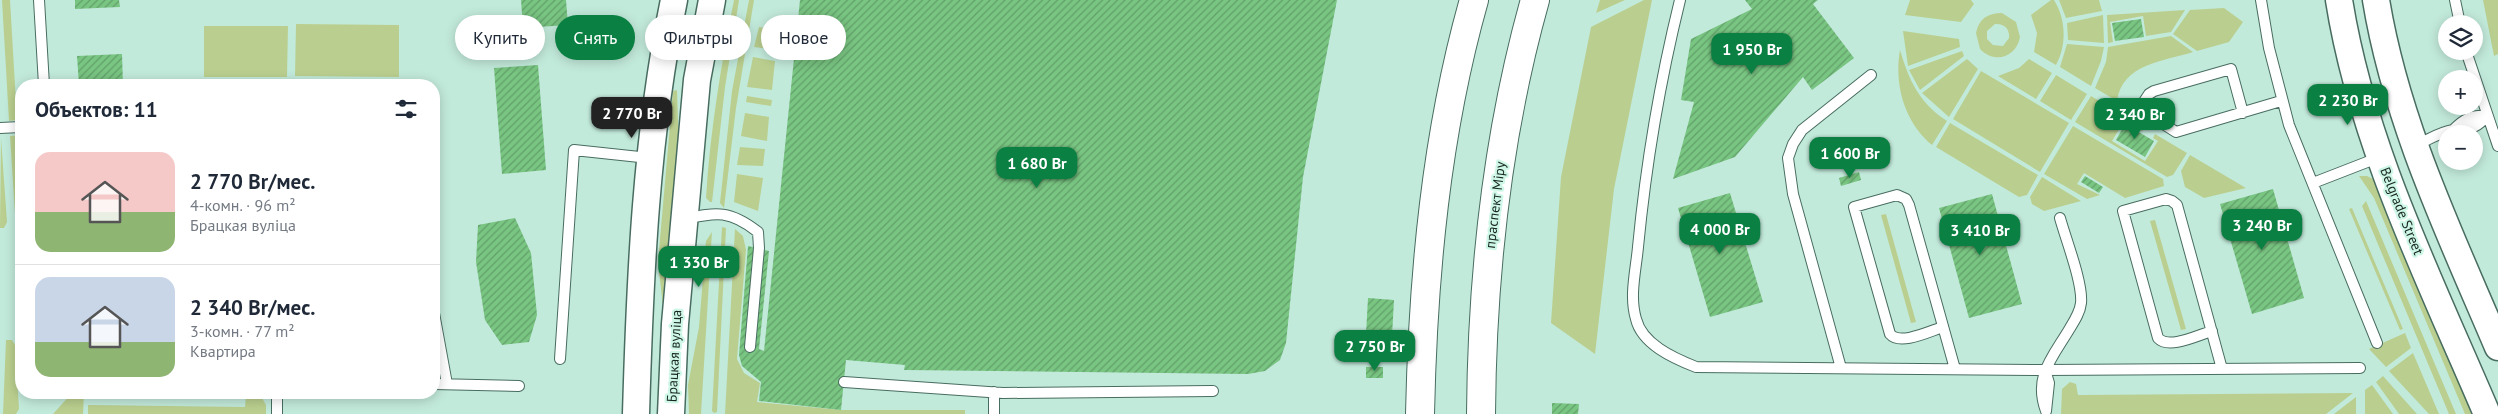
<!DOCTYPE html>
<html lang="ru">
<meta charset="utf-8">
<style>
body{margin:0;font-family:"PT Sans",sans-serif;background:#f2f2f3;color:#1f2937;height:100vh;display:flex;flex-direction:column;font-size:19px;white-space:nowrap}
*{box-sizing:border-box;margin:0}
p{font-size:16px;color:#747a83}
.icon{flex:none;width:28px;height:28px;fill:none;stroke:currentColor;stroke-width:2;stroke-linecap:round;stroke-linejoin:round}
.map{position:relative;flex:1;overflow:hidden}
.details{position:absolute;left:15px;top:79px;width:425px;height:320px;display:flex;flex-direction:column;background:#fff;border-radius:20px;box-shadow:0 2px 12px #0003}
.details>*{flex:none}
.guide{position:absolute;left:455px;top:15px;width:475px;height:45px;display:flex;gap:10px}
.controls{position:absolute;left:2438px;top:15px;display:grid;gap:10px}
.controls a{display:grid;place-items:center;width:45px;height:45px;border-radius:50%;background:#fff;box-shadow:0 2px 12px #0003;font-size:25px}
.price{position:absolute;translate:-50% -42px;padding:0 11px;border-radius:10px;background:#0b8043;color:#fff;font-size:16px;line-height:32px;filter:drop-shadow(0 1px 2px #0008)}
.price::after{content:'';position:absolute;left:50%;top:30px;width:15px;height:11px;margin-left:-8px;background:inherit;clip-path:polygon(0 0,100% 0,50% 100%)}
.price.current{background:#222;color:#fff}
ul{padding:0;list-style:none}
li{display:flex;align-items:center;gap:15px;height:125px;padding:0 20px}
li+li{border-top:1px solid #e0e1e3}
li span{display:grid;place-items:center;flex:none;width:140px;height:100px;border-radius:15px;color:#555}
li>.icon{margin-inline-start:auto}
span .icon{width:60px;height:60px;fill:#fffc;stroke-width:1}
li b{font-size:21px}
h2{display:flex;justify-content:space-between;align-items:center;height:60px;padding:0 20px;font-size:21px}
.chip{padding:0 18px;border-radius:22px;background:#fff;box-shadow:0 2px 12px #0003;font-size:18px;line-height:45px}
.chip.current{background:#0b8043;color:#fff}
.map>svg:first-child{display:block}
.green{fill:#bacf8f;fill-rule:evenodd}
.building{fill:url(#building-hatch)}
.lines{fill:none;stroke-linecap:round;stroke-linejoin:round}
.service-casing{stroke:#486d60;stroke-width:12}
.tertiary-casing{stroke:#486d60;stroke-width:29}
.primary-casing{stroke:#486d60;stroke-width:30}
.service{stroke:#fff;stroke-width:10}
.tertiary{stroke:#fff;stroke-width:26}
.primary{stroke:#fff;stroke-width:28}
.labels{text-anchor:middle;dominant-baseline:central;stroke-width:4.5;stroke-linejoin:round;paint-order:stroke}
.street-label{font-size:14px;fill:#182822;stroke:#cff7e8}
</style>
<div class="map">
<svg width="2498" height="414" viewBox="0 0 2498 414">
<defs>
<pattern id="building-hatch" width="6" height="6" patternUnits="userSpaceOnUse" patternTransform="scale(1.25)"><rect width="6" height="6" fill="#79c582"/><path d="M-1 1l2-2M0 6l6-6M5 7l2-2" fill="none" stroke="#62a06a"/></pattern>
</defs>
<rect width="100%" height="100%" fill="#c2eadb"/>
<path class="green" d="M2 0H10L17 120 9 121Z
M734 0H739L725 87 712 202H710L706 198C710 132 721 65 734 0Z
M749 0H754L736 108 724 208 720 203 732 91Z
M1600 0H1625L1596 13Z
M1644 0H1652L1614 189 1595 354 1551 323 1561 177 1591 27Z
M1910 0H1971L1974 4 1961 22 1905 15Z
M2051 0H2054C2066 19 2067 45 2056 65L2034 52 2037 33 2031 15Z
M2059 0H2099L2102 11 2066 18Z
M2483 0H2498V54L2494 56Z
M2224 8 2243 22 2229 42 2197 51 2173 34 2190 10Z
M2185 10 2171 32 2146 36 2143 16 2110 22 2113 42 2108 43 2107 15Z
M2002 13 2016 22 2020 37C2016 58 1994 64 1980 49L1976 33C1979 19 1987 13 2002 13ZM1995 24C2004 23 2010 29 2009 38L2003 46 1993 45 1987 39V31Z
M2103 15 2104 43 2068 40 2067 23Z
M296 24 399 25V77L295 76Z
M204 26H288L287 77H204Z
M759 27 778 30 776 50 754 47Z
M1903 31 1959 39 1960 47 1908 66Z
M2171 36 2193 52C2164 61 2122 64 2117 101L2095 88 2106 62 2108 47Z
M2067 44 2104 47 2101 61 2091 86 2060 67Z
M1900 50C1909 80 1919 103 1947 121L1932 145C1904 122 1894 84 1900 50Z
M1962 51 1964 56 1920 90 1909 70Z
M753 57 775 61 772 90 747 87Z
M1967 59 1978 69 1949 117 1922 93Z
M2029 59 2052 73 2036 99 1998 76 2019 68Z
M1981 71 2069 123 2040 172 1953 119Z
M2056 75 2087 94 2071 120 2040 101Z
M677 90 679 151 664 316 658 262 673 91Z
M747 96 772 100 771 106 746 102Z
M2091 96 2145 128 2142 131 2124 121 2112 141 2145 161 2158 141 2153 138 2155 134 2187 153 2173 175 2167 177 2075 122Z
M745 113 769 117 767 141 741 136Z
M1950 123 2038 175 2027 195 2019 197 1936 147Z
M2073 126 2163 179 2164 186 2125 198 2084 173 2077 184 2100 195 2087 199 2044 174Z
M21 135V249L17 245 10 136Z
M1 138 7 222 4 228H0Z
M740 147 765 149 763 166 737 165Z
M2190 155 2246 188 2204 198 2185 187 2181 171Z
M737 174 763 178 758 211 734 202Z
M2359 176H2367L2375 180 2478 414H2465L2374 198Z
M2042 177 2081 201 2044 211 2032 204 2030 197Z
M2366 201 2456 414H2449L2362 206Z
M2352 208 2403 329 2400 330 2349 209Z
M1886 214 1916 322 1911 323 1881 215Z
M2155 220 2186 329 2181 330 2150 221Z
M722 227 726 228 717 412 714 413 712 411Z
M735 229 743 236 746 250 737 359 744 373 760 383 757 402 841 410H965V414H725Z
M712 232 701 414H689L688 385 699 327 706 241Z
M2405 333 2411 348 2386 367 2369 349Z
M6 340H12L15 345 19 409 16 414H3Z
M2413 353 2439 414H2429L2389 371Z
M2383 376 2417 414H2399L2376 382Z
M2070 382 2076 384 2078 395 2353 393 2326 414H2061L2062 389Z
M2372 385 2393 414H2365V390Z
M72 393H84L83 414H53Z
M246 396 262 398 266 405V414H88V405L245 407Z
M2356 397V414H2334Z"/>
<path class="building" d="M75 0H119L120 7 75 9Z
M521 0H566L568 25 523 28Z
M800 0H1337L1303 177 1286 343 1280 360 1265 371 1248 374 904 370 905 365 846 360 841 410 759 401 761 382 742 366 739 355 748 246 769 251 759 349 764 351Z
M1745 0H1818L1813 4 1854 58 1812 90 1803 77 1735 157 1673 179 1694 102 1681 100 1691 39 1752 9Z
M2141 19 2144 37 2115 41 2112 23Z
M122 54 123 85H79L77 56Z
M538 65 546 170 502 174 494 68Z
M2125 124 2154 141 2145 157 2116 140Z
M1859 172 1861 180 1841 186 1839 178Z
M2085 176 2103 187 2099 193 2081 182Z
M2273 189 2304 298 2252 314 2220 204Z
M1730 193 1763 302 1710 317 1678 208Z
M1992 194 2022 304 1969 318 1939 208Z
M515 218 531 253 537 315 529 342 502 345 485 320 476 262 478 225Z
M1368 298 1394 300 1391 354 1365 352Z
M1366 367H1383V378H1366Z
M1552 403 1579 404 1578 414H1552Z"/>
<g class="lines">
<defs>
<path id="service" d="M39 0 44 85
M1680 0C1660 81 1646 164 1638 247 1636 270 1629 296 1636 319 1642 344 1673 358 1696 367L2045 370 2360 368
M2261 0 2269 48 2289 125 2377 343
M2455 0 2460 24
M2466 51 2498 146
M2243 113 2231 69 2154 91 2149 94 2143 103 2146 113 2176 132 2281 101
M0 128 21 127
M2453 130C2464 119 2471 115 2487 116
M2416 145C2428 140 2440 132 2453 130 2470 127 2474 131 2487 116
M2313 183 2380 157
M685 219C717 212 730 210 758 232L759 248 750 347
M434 313 447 384
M1943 327C1930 331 1900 346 1890 334L1854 207 1897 195 1906 199 1909 205 1955 369
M2212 331C2198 335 2169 350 2158 338L2123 211 2166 199 2172 201 2177 205 2222 369
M560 359 574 150 649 158
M1841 368 1793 194 1788 158 1793 144 1802 130 1871 75
M2045 370 2049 383 2046 411
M844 382 1003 393 1213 391
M434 384 519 386
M2046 411C2033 376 2053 357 2070 328 2075 320 2080 312 2081 303 2083 283 2066 240 2060 218
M277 414V392
M994 414V392"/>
<path id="tertiary" d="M2339 0C2362 145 2430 280 2487 414
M2376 0C2396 122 2450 234 2498 347
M636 414C640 275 646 136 674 0
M671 414 675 324 697 80 712 0"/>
<path id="primary" d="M1420 414C1423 275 1436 134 1474 0
M1481 414C1482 274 1497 135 1535 0"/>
</defs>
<use href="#service" class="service-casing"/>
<use href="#tertiary" class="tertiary-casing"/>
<use href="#primary" class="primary-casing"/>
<use href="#service" class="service"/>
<use href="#tertiary" class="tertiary"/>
<use href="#primary" class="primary"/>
</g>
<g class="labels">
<g class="street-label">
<text transform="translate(1495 205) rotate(-83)">праспект Міру</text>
<text transform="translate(2402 211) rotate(68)">Belgrade Street</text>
<text transform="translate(674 356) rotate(-87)">Брацкая вуліца</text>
</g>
</g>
</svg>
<div class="controls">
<a><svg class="icon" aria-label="layers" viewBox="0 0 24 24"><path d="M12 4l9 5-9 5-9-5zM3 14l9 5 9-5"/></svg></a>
<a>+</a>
<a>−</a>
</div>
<b class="price" style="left:1752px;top:75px">1 950 Br</b>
<b class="price" style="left:2348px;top:126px">2 230 Br</b>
<b class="price current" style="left:632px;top:139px">2 770 Br</b>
<b class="price" style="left:2135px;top:140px">2 340 Br</b>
<b class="price" style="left:1850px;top:179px">1 600 Br</b>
<b class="price" style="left:1037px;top:189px">1 680 Br</b>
<b class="price" style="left:2262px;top:251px">3 240 Br</b>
<b class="price" style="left:1720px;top:255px">4 000 Br</b>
<b class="price" style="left:1980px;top:256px">3 410 Br</b>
<b class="price" style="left:699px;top:288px">1 330 Br</b>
<b class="price" style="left:1375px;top:372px">2 750 Br</b>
<div class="guide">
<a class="chip">Купить</a>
<a class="chip current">Снять</a>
<a class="chip">Фильтры</a>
<a class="chip">Новое</a>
</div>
<section class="details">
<h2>Объектов: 11<svg class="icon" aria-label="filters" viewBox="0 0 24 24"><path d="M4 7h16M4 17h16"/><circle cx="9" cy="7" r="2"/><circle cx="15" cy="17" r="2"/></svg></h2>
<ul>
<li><span style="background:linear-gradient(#f6c9c9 60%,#8fb573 0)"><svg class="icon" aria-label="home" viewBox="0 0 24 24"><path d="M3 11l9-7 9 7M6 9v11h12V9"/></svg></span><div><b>2 770 Br/мес.</b><p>4-комн. · 96 m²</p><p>Брацкая вуліца</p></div></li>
<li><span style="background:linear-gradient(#c9d6e8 65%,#8fb573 0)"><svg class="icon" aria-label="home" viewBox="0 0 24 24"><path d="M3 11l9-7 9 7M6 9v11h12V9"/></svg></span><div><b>2 340 Br/мес.</b><p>3-комн. · 77 m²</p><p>Квартира</p></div></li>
</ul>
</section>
</div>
